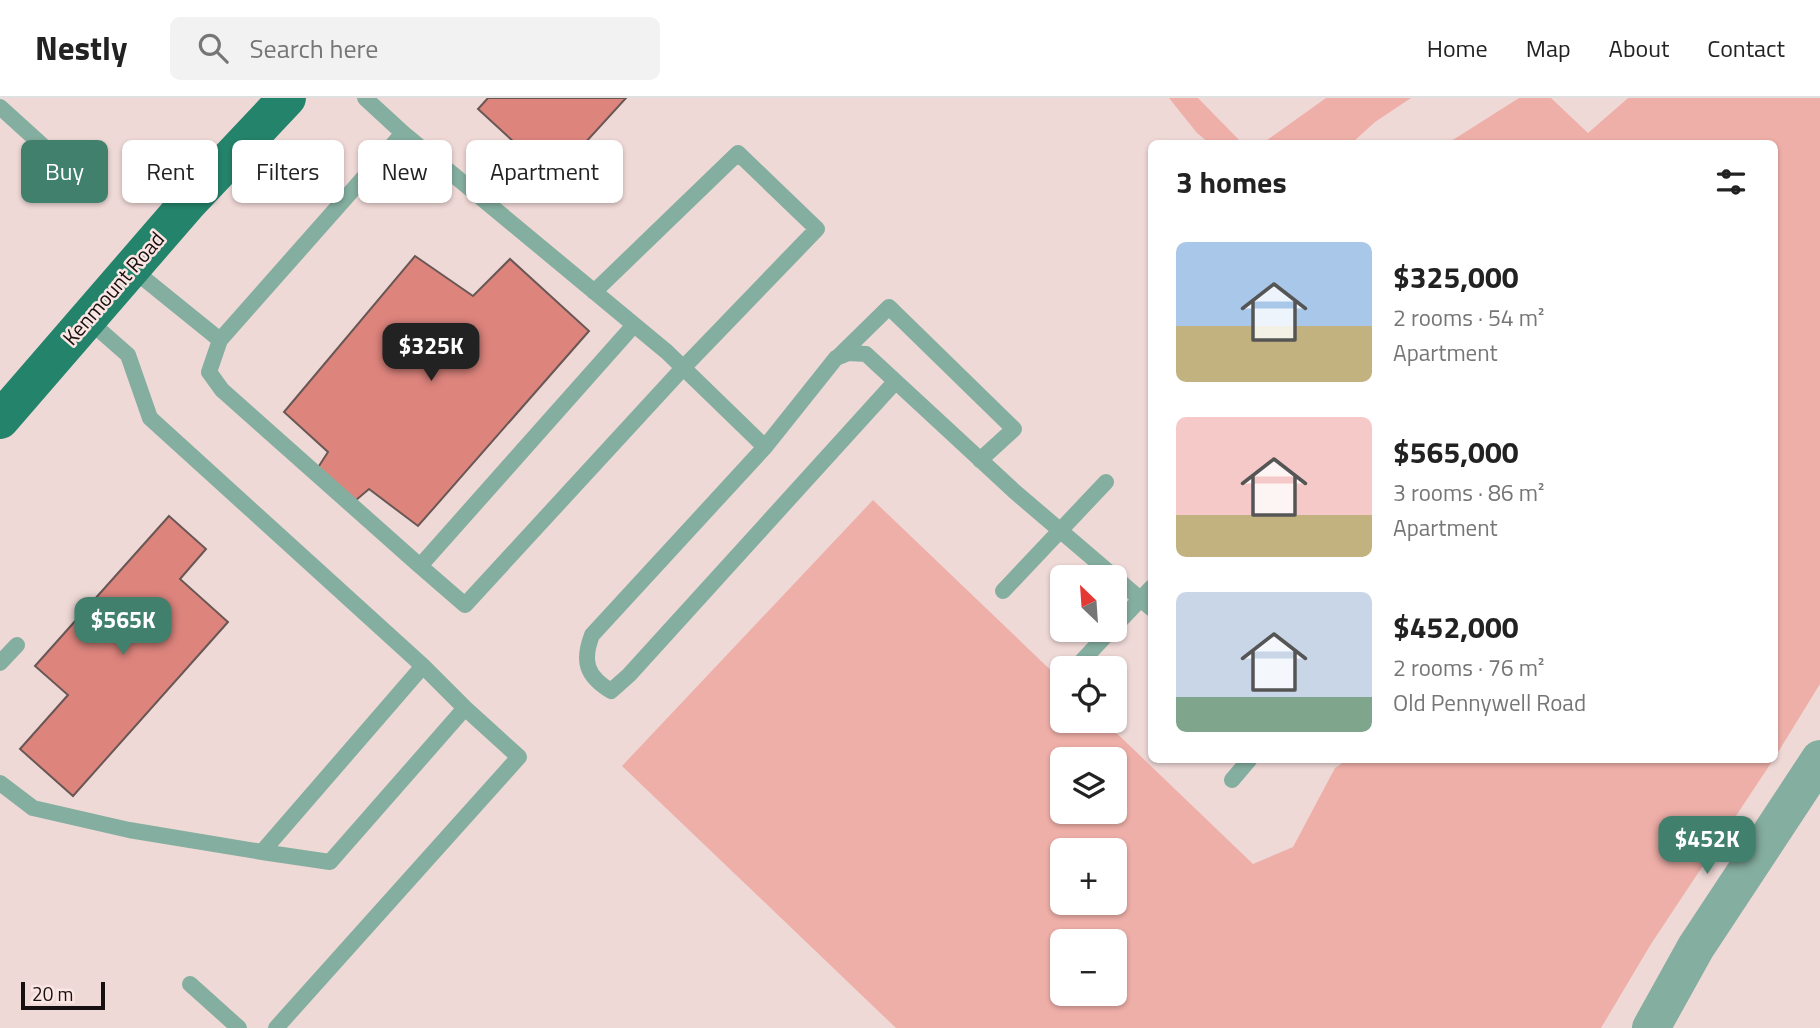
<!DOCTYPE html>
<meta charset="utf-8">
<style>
body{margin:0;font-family:"Titillium Web",sans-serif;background:#f2f2f2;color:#222;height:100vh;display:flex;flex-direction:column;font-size:26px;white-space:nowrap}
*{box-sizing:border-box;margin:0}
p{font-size:23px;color:#767676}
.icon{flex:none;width:38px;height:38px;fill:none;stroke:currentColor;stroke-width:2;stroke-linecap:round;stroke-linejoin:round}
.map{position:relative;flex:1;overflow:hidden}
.drawer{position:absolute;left:1148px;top:42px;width:630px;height:623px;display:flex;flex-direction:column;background:#fff;border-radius:10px;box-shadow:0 2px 5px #0004}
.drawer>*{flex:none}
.top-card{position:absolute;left:21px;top:42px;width:665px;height:63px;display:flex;gap:14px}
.needle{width:46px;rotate:335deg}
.buttons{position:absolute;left:1050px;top:467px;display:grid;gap:14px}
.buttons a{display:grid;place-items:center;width:77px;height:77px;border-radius:10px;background:#fff;box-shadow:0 2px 5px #0004;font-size:35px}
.scale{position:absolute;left:21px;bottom:18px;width:84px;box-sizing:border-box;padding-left:7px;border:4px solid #171010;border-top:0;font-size:19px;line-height:24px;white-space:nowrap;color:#171010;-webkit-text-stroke:5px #fce6e4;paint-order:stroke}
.price{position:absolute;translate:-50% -60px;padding:0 16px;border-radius:14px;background:#41806d;color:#fff;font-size:23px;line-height:46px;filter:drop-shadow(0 2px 4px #0008)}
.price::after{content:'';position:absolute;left:50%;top:42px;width:21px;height:16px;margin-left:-10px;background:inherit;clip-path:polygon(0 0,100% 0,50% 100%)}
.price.current{background:#222;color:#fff}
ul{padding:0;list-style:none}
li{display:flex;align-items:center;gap:21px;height:175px;padding:0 28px}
li span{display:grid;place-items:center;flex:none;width:196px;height:140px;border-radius:10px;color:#555}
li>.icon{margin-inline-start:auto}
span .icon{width:84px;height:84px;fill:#fffc;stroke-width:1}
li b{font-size:30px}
h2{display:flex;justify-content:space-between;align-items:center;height:84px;padding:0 28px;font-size:30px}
.tag{padding:0 24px;border-radius:10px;background:#fff;box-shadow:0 2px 5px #0004;font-size:24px;line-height:63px}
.tag.current{background:#41806d;color:#fff}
header{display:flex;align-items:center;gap:42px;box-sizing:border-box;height:98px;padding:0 35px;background:#fff;border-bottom:2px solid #e0e0e0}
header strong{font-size:33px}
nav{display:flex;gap:38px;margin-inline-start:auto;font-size:24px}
.search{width:490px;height:63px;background:#f2f2f2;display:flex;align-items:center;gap:18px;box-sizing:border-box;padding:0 24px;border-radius:10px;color:#767676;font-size:26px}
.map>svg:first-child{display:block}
.green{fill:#eeafa8;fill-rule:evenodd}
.building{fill:#dd847d;stroke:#685755;stroke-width:2}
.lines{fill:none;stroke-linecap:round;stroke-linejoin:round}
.service{stroke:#84ae9f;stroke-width:16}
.tertiary{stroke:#84ae9f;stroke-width:38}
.primary{stroke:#24836b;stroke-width:38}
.labels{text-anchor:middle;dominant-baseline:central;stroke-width:5;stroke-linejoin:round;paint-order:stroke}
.street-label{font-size:21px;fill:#171010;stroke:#fce6e4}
</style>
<header>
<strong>Nestly</strong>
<div class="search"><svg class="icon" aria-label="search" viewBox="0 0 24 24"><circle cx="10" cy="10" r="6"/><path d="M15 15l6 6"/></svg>Search here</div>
<nav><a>Home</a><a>Map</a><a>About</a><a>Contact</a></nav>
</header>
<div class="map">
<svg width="1820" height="930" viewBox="0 0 1820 930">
<rect width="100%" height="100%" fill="#efd9d7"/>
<path class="green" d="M1169 0H1198L1242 45H1209L1197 35Z
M1326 0H1411L1375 24 1352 45H1263Z
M1519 0H1551L1588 35 1628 0H1820V586L1775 659 1774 46 1448 45Z
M873 402 1062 583V623H1104L1253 766 1293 749 1335 670 1347 662H1773L1651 846 1601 930H896L622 668ZM1062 662H1115V714H1062ZM1062 752H1115V805H1062ZM1062 844H1115V896H1062Z"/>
<path class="building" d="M488 0H626L553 80 478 11Z
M415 158 473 198 510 161 589 233 418 428 369 391 355 403 317 371 328 354 284 314Z
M169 418 206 451 180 481 228 524 73 698 20 651 68 597 35 568Z"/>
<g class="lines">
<path class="service" d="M0 9 54 58
M403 35 667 254 765 349 592 537C582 563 586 578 611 593L629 577 895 284
M131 170 220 242 403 35 365 0
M220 242 209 274 222 292 420 468 634 227
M838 259 889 209 1014 331 980 362
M765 349 836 260 848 255 866 256 1014 393 1152 511
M420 468 465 507 683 270 817 131 738 55 594 194
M1003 493 1106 384
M1115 528 1152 489
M1081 564 1111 532
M0 565 17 547
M1232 682 1249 662
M0 685 33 710 129 732 262 754 423 568 150 320 128 257 87 221
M262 754 330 764 465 610 423 568
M190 886 239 930
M276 930 519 659 465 610"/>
<path class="tertiary" d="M1651 930 1696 849 1820 661"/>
<path class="primary" d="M0 322 187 106 287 0"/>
</g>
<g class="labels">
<g class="street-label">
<text transform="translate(113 190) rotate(-49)">Kenmount Road</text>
</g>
</g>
</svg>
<div class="buttons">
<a><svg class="needle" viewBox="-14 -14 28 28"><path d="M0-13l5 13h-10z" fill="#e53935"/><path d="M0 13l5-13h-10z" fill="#767676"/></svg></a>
<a><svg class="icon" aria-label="locate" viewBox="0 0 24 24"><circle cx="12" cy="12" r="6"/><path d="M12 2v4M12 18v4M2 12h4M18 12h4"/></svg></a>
<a><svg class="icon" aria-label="layers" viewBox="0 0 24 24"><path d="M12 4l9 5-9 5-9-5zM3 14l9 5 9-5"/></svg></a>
<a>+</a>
<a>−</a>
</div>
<div class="scale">20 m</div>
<b class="price current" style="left:431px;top:285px">$325K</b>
<b class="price" style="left:123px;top:559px">$565K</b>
<b class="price" style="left:1707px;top:778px">$452K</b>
<div class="top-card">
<a class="tag current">Buy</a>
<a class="tag">Rent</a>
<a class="tag">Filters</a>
<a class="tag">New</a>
<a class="tag">Apartment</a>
</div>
<section class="drawer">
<h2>3 homes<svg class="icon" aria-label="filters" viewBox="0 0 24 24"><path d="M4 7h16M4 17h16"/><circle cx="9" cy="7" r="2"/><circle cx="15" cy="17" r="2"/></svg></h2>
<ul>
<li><span style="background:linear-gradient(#a9c7e8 60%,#c2b280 0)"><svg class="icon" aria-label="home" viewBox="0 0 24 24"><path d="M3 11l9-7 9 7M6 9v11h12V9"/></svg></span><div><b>$325,000</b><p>2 rooms · 54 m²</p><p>Apartment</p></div></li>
<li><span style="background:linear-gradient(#f6c9c9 70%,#c2b280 0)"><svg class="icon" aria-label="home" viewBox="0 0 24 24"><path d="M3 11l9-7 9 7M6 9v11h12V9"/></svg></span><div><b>$565,000</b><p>3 rooms · 86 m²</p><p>Apartment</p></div></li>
<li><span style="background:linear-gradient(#c9d6e8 75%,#7fa58c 0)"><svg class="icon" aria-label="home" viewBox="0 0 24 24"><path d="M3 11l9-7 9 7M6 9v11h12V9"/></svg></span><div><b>$452,000</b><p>2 rooms · 76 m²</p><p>Old Pennywell Road</p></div></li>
</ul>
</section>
</div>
